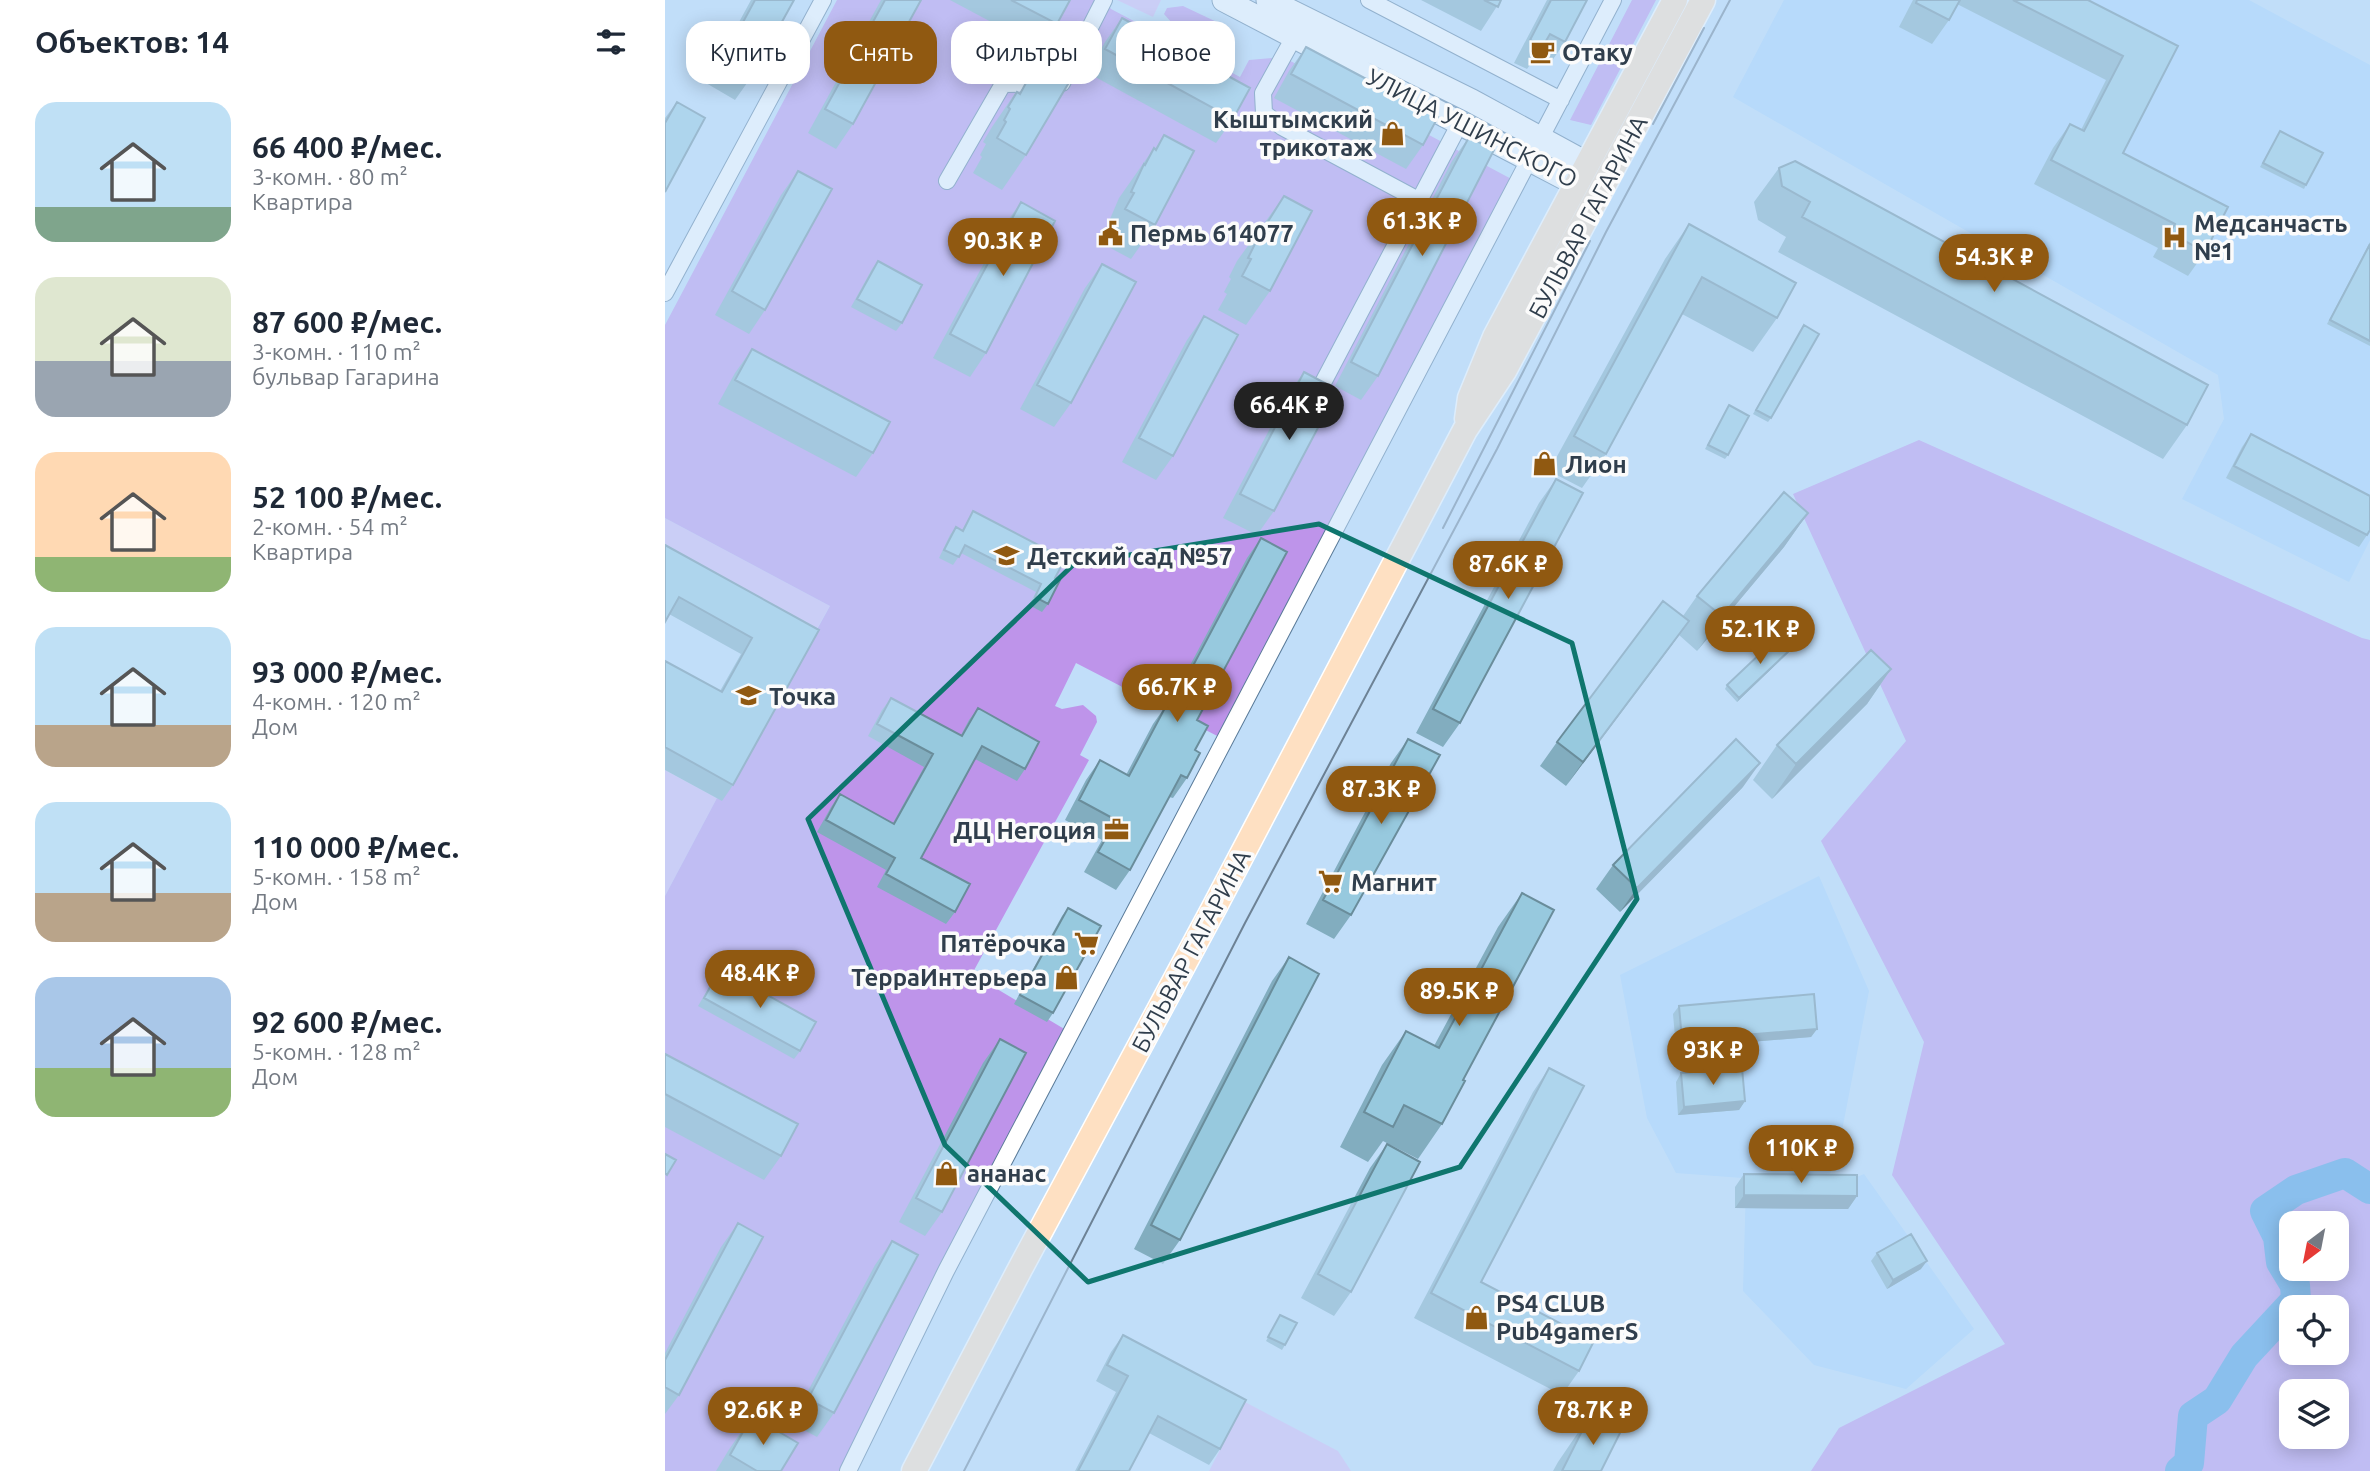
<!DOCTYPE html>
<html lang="ru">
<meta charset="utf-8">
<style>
body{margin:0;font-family:Ubuntu,sans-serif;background:#f6f6f7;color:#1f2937;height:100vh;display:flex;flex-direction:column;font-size:26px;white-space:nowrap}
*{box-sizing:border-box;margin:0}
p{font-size:23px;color:#747a83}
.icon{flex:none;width:38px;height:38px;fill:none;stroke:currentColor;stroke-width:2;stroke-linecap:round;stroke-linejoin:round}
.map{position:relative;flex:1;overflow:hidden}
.details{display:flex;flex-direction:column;background:#fff;width:665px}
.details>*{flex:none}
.guide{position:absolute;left:21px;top:21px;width:665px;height:63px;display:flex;gap:14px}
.needle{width:46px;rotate:212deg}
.buttons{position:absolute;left:1614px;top:1211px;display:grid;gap:14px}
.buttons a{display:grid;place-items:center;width:70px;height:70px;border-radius:14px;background:#fff;box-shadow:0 4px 18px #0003;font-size:35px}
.price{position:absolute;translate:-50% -60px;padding:0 16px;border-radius:24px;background:#905911;color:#fff;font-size:23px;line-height:46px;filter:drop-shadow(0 2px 4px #0008)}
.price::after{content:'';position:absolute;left:50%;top:42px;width:21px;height:16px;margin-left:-10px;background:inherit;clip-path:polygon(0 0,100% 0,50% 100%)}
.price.active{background:#222;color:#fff}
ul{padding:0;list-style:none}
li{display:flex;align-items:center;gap:21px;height:175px;padding:0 35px}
li span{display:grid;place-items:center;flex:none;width:196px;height:140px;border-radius:21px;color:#555}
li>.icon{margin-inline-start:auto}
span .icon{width:84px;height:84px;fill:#fffc;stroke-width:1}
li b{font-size:30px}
h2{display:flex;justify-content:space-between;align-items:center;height:84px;padding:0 35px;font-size:30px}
.tag{padding:0 24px;border-radius:21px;background:#fff;box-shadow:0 4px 18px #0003;font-size:24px;line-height:63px}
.tag.active{background:#905911;color:#fff}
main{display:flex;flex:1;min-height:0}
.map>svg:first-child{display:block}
.built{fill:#aad5fc}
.green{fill:#d5bbf2}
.forest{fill:#be94ea;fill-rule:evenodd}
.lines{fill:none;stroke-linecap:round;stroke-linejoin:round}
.river{stroke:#479add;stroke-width:30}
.street-casing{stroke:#5a7b99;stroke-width:18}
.secondary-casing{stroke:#5a7b99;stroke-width:25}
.primary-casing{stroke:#fff;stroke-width:27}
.street{stroke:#fff;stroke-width:16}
.secondary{stroke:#fff;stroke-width:23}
.primary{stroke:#fee0c2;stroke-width:24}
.tram{stroke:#6d8295;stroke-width:2}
.wall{fill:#82adbf}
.shaded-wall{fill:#6a8d9b}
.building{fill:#97c9de;stroke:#6a8d9b;stroke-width:2}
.marked{fill:none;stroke:#0f766e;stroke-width:5;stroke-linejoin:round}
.labels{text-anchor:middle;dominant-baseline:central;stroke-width:7;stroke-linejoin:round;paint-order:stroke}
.poi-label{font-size:24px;font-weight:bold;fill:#303e4c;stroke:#fbfbfb;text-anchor:start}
.street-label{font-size:24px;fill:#303e4c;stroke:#fbfbfb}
</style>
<main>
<section class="details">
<h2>Объектов: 14<svg class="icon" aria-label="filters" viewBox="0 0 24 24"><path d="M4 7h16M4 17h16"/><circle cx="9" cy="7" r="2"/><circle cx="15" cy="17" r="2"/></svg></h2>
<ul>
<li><span style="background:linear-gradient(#bfe0f5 75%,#7fa58c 0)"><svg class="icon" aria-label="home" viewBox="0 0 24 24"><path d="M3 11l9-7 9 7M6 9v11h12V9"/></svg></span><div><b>66 400 ₽/мес.</b><p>3-комн. · 80 m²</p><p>Квартира</p></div></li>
<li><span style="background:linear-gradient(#dfe7d0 60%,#9aa5b1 0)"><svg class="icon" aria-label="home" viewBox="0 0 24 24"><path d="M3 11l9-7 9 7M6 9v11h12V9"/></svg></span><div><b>87 600 ₽/мес.</b><p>3-комн. · 110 m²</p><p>бульвар Гагарина</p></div></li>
<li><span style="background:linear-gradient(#ffd9b3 75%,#8fb573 0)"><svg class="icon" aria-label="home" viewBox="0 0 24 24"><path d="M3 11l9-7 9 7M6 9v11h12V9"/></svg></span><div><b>52 100 ₽/мес.</b><p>2-комн. · 54 m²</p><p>Квартира</p></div></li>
<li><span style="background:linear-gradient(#bfe0f5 70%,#b9a48a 0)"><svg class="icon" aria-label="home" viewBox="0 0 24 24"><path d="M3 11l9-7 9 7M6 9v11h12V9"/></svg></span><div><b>93 000 ₽/мес.</b><p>4-комн. · 120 m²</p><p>Дом</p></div></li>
<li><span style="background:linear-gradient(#bfe0f5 65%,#b9a48a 0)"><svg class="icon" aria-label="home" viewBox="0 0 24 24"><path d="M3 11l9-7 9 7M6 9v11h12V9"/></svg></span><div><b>110 000 ₽/мес.</b><p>5-комн. · 158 m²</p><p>Дом</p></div></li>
<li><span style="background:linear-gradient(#a9c7e8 65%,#8fb573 0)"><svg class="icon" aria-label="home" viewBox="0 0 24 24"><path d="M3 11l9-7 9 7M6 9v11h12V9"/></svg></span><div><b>92 600 ₽/мес.</b><p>5-комн. · 128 m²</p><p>Дом</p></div></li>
</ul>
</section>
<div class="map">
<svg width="1705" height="1471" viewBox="0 0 1705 1471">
<rect width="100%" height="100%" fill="#c1def9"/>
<path class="built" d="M1119 0H1584L1705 65V540L1684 582 1517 499 1559 419 1553 375 1068 97Z
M1154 876 1204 991 1174 1146 1165 1174 1091 1179 1011 1173 982 1118 955 975Z
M1199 1174 1309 1329 1241 1389 1149 1365 1078 1291 1081 1186 1159 1191Z"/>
<path class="green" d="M452 0H496L488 17Z
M0 518 165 606 142 646 0 568Z
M0 770 52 798 0 896Z
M580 1402 673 1451 686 1471H544Z"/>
<path class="forest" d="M172 0H439L446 9 575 77 584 60 618 57 852 182 560 740 411 663 390 706 397 709 418 705 431 716 432 722 415 755 424 760 307 974 406 1033 183 1471H0V896L52 798 57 800 165 606 0 518V325Z
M967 0H991L926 125 905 120Z
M518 6 556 24 541 35 507 23 499 14 502 8Z
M1254 440 1697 638 1705 640V1471H1146L1174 1428 1340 1344 1227 1175 1259 1042 1156 841 1241 741 1128 494ZM1626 1223H1671V1269H1626ZM1626 1307H1671V1353H1626ZM1626 1391H1671V1437H1626Z"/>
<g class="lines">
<path class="river" d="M1515 1471 1524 1463 1528 1416 1552 1400 1579 1356 1631 1300 1630 1285 1616 1262 1613 1237 1600 1211 1631 1190 1680 1173 1705 1189"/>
<defs>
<path id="street" d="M704 0 896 100
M629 37 598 93 599 113 617 127 755 201
M282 181 338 84 397 83 439 0
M0 293 158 0
M652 394 795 123
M183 1471 281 1271 948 0"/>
<path id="secondary" d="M559 0 911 184
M603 0 807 101 921 163"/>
<path id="primary" d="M802 419 805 398 830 337 1010 0
M249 1471 355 1269 550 906 800 430 839 371 1038 0"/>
</defs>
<use href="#street" class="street-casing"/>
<use href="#secondary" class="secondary-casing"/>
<use href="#primary" class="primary-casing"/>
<use href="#street" class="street"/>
<use href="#secondary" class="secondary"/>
<use href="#primary" class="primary"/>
<path class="tram" d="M988 124 1039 28
M778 528 925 241
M299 1471 580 923 832 449 941 232 1065 0"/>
</g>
<path class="wall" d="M86 0H129L87 76 70 100 41 83Z
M216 0H256L188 124 171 149 143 133Z
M285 0H405L392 24 375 48Z
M756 0H836L816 31Z
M882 0H922L900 42 884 65 870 58 862 69 849 63Z
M1248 0H1423L1513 46 1458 153 1540 252 1523 276 1488 257 1493 248 1369 184 1388 148 1405 124 1416 130 1441 80 1292 4 1284 20 1267 44 1234 27Z
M457 18 568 119 551 143 423 73 440 42Z
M641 47 758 145 741 169 609 98 624 71Z
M374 66 361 155 337 190 308 173 317 157 315 155 321 144 318 142 327 127 351 92 354 93Z
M12 102 0 192V118Z
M1615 131 1641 185 1639 189 1595 167Z
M499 135 490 225 466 259 436 243 444 227 442 226 454 198 489 148 490 149Z
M804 137 713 376 696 400 670 386 787 161Z
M1114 168 1522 425 1498 459 1113 252 1121 237 1093 220 1089 202Z
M133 171 100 310 84 334 50 315 116 195Z
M619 196 605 291 581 325 553 310 562 294 559 292 566 279 564 277 572 261Z
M356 202 321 353 305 377 268 358 339 226Z
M1024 224 1112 318 1088 352 1017 314 941 454 917 488 884 471 1000 259Z
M1705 242V346L1662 324Z
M213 261 237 323 231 331 186 307 207 269Z
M437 264 406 403 389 427 355 409 420 288Z
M539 316 508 456 491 480 457 462 522 340Z
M1136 330 1106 418 1103 422 1088 414Z
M87 349 208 453 191 477 53 404 70 373Z
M639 372 609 511 592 535 558 518 622 396Z
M1064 405 1063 455 1060 459 1040 449Z
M1586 434 1702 535 1694 547 1561 478 1577 447Z
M891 479 795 723 778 747 751 733 874 503Z
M308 511 390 578 383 604 377 612 364 605 371 592 296 553 288 565 274 558 285 535 291 527 297 530Z
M1143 513 1119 547 1032 651 1014 635 901 786 875 766 892 742 1018 616 1032 596Z
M596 538 532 720 530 750 522 778 508 798 504 797 465 870 451 890 419 872 437 840 400 820 421 780 435 760 461 775 488 724 502 704 504 705 582 558Z
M0 545 154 630 68 785 57 801 0 770V661L55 691 76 654 4 614Z
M1125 651 1072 702 1060 689 1062 685Z
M1226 669 1202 704 1107 799 1088 780 1112 745Z
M226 698 296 735 304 720 313 708 360 769 352 781 310 759 256 858 290 912 281 924 212 887 221 870 152 832 166 807 175 794 228 823 259 767 203 736 217 710Z
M743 739 686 915 669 939 641 924 726 763Z
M1078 787 955 912 931 889 948 865Z
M857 893 798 1080 777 1124 753 1159 718 1141 703 1162 675 1147 717 1065 741 1031 769 1046 833 927Z
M403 908 388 1013 382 1022 349 1004 397 916Z
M624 957 515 1240 498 1264 469 1249 607 981Z
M55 969 135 1051 129 1059 33 1006Z
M1014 1006 1152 1029 1146 1037 1011 1048 1008 1014Z
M335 1039 277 1212 260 1236 234 1222 318 1063Z
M0 1054 116 1156 99 1180 0 1127Z
M884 1068 816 1282 914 1371 897 1395 749 1318 868 1092Z
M1016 1073 1080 1101 1074 1110 1013 1115 1011 1082Z
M722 1144 686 1292 669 1316 636 1298 705 1168Z
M1079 1174 1192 1196 1183 1209 1070 1208V1187Z
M73 1223 14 1395 0 1414V1353L56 1247Z
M227 1241 169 1413 152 1437 126 1423 210 1265Z
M1212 1253 1256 1269 1222 1289 1206 1261Z
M615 1315 620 1345 617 1350 601 1341Z
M458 1335 555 1449 544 1465 484 1433 464 1471H410L451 1392 431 1381 446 1352Z
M925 1415 936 1471H888L893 1462Z
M87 1416 116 1471H51L63 1451Z"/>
<path class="shaded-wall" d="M1143 513 1119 547 1032 651 1057 616Z
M1024 621 1007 645 901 786 918 762Z
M1128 647 1125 651 1072 702 1074 698Z
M1226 669 1202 704 1107 799 1131 764Z
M1095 763 1078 787 955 912 972 888Z
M1152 1029 1146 1037 1011 1048 1017 1040Z
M1080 1101 1074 1110 1013 1115 1019 1107Z
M1079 1195 1192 1196 1183 1209 1070 1208Z
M1262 1261 1256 1269 1222 1289 1228 1280Z"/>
<path class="building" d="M90 0H129L87 76 58 59Z
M220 0H256L188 124 160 109Z
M346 0H405L392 24Z
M819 0H836L833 7Z
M886 0H922L900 42 885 34 878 46 865 40Z
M1252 0H1295L1284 20 1251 3Z
M1348 0H1423L1513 46 1458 153 1563 207 1540 252 1505 233 1510 224 1386 160 1405 124 1419 131 1458 56Z
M457 18 585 88 568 119 440 49Z
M641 47 773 117 758 145 626 74Z
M374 66 403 84 361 155 332 138 341 122 339 120 345 109 343 107 352 92 355 94 362 81 365 82Z
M12 102 40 118 0 192V123Z
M1615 131 1658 153 1641 185 1598 163Z
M499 135 529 151 490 225 460 209 469 193 466 192 479 164 480 165 489 148 491 150Z
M804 137 829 150 713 376 686 362Z
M1130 161 1543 385 1522 425 1137 217 1145 202 1117 186 1114 168Z
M133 171 167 189 100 310 67 291Z
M619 196 647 211 605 291 577 276 586 259 583 258 590 244 588 243 597 226 599 228Z
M356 202 390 221 321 353 285 334Z
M1024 224 1131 283 1112 318 1037 277 941 454 909 436Z
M1705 244V341L1665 320Z
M213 261 257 285 237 323 192 299Z
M437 264 471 282 406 403 372 385Z
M539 316 573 335 508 456 474 438Z
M1139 325 1154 334 1106 418 1091 410Z
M87 349 225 422 208 453 70 380Z
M639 372 673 390 609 511 575 494Z
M1064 405 1084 416 1063 455 1043 445Z
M1586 434 1705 496V530L1702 535 1569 466Z
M891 479 918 493 795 723 768 709Z
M1119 492 1143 513 1057 616 1032 596Z
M308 511 400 559 390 578 395 580 383 604 370 597 376 584 300 545 294 557 279 550 291 527 298 531Z
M596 538 622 552 532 720 543 726 530 750 535 753 522 778 516 775 465 870 433 852 451 820 414 800 435 760 464 776 502 704 506 707Z
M0 545 154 630 68 785 0 747V661L57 692 87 638 14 597 0 622Z
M998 601 1024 621 918 762 892 742Z
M1116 634 1128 647 1074 698 1062 685Z
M1206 650 1226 669 1131 764 1112 745Z
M226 698 297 736 313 708 374 742 360 769 317 746 256 858 305 884 290 912 221 874 230 858 161 820 175 794 229 824 268 754 212 724Z
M743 739 775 755 686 915 658 900Z
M1071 739 1095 763 972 888 948 865Z
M857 893 889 910 798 1080 800 1081 777 1124 739 1105 728 1127 699 1112 741 1031 774 1048Z
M403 908 436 926 388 1013 355 995Z
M624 957 654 974 515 1240 486 1225Z
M55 969 151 1022 135 1051 39 998Z
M1149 994 1152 1029 1017 1040 1014 1006Z
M335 1039 361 1053 277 1212 251 1198Z
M0 1054 133 1124 116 1156 0 1094Z
M884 1068 919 1086 816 1282 929 1341 914 1371 766 1293Z
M1077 1068 1080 1101 1019 1107 1016 1073Z
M722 1144 755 1162 686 1292 653 1274Z
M0 1154 11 1160 2 1175 0 1173Z
M1079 1174 1192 1175V1196L1079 1195Z
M73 1223 98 1237 14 1395 0 1387V1360Z
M1246 1234 1262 1261 1228 1280 1212 1253Z
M227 1241 253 1255 169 1413 143 1399Z
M615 1315 632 1323 620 1345 603 1337Z
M458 1335 581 1400 555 1449 493 1416 464 1471H413L463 1376 442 1365Z
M925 1415 956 1431 936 1471H897Z
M87 1416 133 1443 116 1471H92L65 1455Z"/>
<path d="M0 0H1705V1471H0ZM654 524 907 643 972 899 795 1167 423 1282 280 1145 143 819 409 564Z" fill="#c1def9" fill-opacity=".55" fill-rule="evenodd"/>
<path class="marked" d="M654 524 907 643 972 899 795 1167 423 1282 280 1145 143 819 409 564Z"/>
<defs>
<symbol id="cafe-bare" viewBox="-9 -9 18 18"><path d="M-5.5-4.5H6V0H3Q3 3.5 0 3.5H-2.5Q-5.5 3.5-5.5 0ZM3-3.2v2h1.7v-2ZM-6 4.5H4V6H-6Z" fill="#905911" stroke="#fbfbfb" stroke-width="2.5" paint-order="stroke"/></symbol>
<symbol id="shop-bare" viewBox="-9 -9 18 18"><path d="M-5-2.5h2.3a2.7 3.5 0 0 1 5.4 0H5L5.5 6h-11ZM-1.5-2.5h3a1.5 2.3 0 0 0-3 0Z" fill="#905911" stroke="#fbfbfb" stroke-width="2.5" paint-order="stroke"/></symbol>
<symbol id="civic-bare" viewBox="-9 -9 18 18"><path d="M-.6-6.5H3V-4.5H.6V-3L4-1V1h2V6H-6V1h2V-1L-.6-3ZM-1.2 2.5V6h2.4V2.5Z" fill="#905911" stroke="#fbfbfb" stroke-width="2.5" paint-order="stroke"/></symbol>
<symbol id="hospital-bare" viewBox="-9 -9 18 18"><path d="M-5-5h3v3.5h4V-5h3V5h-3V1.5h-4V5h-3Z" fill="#905911" stroke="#fbfbfb" stroke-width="2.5" paint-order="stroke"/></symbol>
<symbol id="school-bare" viewBox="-9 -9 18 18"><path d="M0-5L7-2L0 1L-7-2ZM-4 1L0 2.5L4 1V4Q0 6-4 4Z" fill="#905911" stroke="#fbfbfb" stroke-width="2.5" paint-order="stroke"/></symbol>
<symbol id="office-bare" viewBox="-9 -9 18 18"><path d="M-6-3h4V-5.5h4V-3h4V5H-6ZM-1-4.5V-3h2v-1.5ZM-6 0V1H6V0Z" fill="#905911" stroke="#fbfbfb" stroke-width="2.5" paint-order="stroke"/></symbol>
<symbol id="supermarket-bare" viewBox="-9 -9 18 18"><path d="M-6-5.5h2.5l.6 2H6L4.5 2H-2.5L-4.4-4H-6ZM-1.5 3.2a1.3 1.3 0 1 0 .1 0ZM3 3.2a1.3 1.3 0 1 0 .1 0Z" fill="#905911" stroke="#fbfbfb" stroke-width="2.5" paint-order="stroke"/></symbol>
</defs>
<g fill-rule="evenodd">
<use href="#cafe-bare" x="860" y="34" width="35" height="35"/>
<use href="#shop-bare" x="710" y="116" width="35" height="35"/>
<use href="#civic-bare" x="428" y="216" width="35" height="35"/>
<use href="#hospital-bare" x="1492" y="220" width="35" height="35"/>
<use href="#shop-bare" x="862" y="446" width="35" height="35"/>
<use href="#school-bare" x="324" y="538" width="35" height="35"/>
<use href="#school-bare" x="66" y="678" width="35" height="35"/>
<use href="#office-bare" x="434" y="812" width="35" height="35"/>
<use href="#supermarket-bare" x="648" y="864" width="35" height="35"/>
<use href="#supermarket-bare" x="404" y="926" width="35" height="35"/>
<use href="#shop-bare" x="384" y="960" width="35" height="35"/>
<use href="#shop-bare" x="264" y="1156" width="35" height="35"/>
<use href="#shop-bare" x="794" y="1300" width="35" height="35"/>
</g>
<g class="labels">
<g class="poi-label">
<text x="897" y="52">Отаку</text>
<text x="708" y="119" text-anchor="end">Кыштымский<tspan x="708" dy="28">трикотаж</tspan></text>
<text x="1529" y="223">Медсанчасть<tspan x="1529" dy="28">№1</tspan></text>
<text x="465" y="233">Пермь 614077</text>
<text x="900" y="464">Лион</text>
<text x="362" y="556">Детский сад №57</text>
<text x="104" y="696">Точка</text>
<text x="431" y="830" text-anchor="end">ДЦ Негоция</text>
<text x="686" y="882">Магнит</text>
<text x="401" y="943" text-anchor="end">Пятёрочка</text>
<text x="382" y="977" text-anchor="end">ТерраИнтерьера</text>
<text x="302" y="1173">ананас</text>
<text x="831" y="1303">PS4 CLUB<tspan x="831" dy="28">Pub4gamerS</tspan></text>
</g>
<g class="street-label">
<text transform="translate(807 128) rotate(27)">УЛИЦА УШИНСКОГО</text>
<text transform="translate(923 217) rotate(-62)">БУЛЬВАР ГАГАРИНА</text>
<text transform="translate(526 951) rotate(-62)">БУЛЬВАР ГАГАРИНА</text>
</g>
</g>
</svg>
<div class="buttons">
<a><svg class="needle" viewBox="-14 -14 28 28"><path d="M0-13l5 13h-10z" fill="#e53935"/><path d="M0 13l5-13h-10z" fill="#747a83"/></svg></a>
<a><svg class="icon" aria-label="locate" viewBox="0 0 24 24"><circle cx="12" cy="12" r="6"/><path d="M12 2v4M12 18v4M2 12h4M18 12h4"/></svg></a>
<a><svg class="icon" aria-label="layers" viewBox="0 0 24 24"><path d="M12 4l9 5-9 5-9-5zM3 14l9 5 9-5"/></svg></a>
</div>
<b class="price" style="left:757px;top:258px">61.3K ₽</b>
<b class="price" style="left:338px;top:278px">90.3K ₽</b>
<b class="price" style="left:1329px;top:294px">54.3K ₽</b>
<b class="price active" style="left:624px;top:442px">66.4K ₽</b>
<b class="price" style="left:843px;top:601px">87.6K ₽</b>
<b class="price" style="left:1095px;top:666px">52.1K ₽</b>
<b class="price" style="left:512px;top:724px">66.7K ₽</b>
<b class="price" style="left:716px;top:826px">87.3K ₽</b>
<b class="price" style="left:95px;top:1010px">48.4K ₽</b>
<b class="price" style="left:794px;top:1028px">89.5K ₽</b>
<b class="price" style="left:1048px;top:1087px">93K ₽</b>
<b class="price" style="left:1136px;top:1185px">110K ₽</b>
<b class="price" style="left:98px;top:1447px">92.6K ₽</b>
<b class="price" style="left:928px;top:1447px">78.7K ₽</b>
<div class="guide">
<a class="tag">Купить</a>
<a class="tag active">Снять</a>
<a class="tag">Фильтры</a>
<a class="tag">Новое</a>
</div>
</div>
</main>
